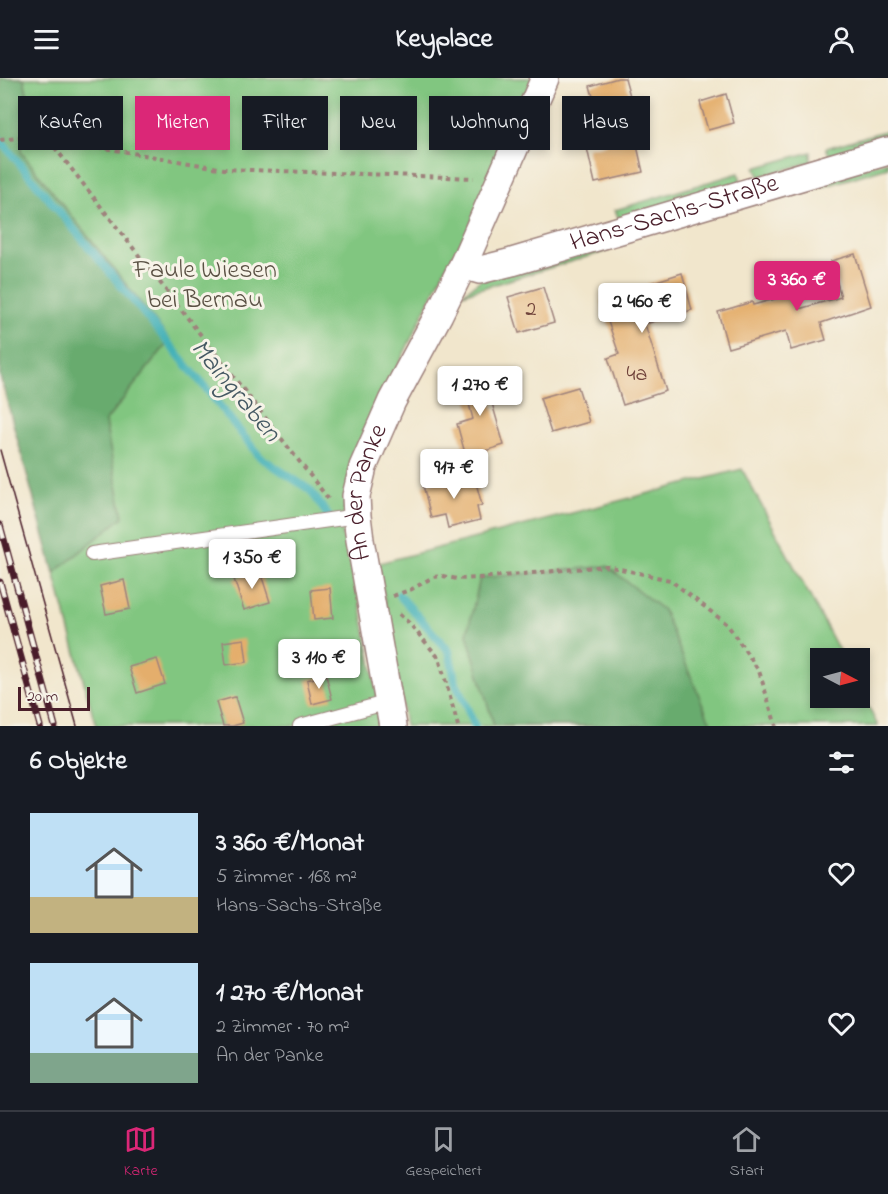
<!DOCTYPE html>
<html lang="de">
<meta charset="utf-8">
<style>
body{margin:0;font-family:"Indie Flower",sans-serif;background:#20242c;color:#f1f3f6;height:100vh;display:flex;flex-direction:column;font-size:22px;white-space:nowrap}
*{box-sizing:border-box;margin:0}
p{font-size:20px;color:#9ea1a6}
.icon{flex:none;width:33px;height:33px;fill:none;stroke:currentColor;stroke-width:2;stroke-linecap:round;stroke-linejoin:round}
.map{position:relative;height:648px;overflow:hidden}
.sheet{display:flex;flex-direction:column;background:#171b24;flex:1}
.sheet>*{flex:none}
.banner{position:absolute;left:18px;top:18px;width:852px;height:54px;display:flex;gap:12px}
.needle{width:39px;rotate:96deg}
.buttons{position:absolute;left:810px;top:570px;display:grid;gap:12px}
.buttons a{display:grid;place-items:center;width:60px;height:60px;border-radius:0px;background:#171b24;box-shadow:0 3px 9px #0003;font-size:30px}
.scale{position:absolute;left:18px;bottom:15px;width:72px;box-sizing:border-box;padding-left:6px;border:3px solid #4a1f2b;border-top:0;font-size:16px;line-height:21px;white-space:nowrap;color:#4a1f2b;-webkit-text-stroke:4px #f7f3e8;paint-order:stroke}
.price{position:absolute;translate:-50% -51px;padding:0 14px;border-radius:6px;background:#fff;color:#222;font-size:20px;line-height:39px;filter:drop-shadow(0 2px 3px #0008)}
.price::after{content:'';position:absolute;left:50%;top:36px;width:18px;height:14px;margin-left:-9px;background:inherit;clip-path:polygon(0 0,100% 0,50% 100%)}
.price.current{background:#db2777;color:#fff}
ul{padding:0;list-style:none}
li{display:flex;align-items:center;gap:18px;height:150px;padding:0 30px}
li span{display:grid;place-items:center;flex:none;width:168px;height:120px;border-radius:0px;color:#555}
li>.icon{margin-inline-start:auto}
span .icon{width:72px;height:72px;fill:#fffc;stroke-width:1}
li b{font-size:26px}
h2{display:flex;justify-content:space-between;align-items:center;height:72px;padding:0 30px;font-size:26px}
.chip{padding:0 21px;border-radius:0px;background:#171b24;box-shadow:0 3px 9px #0003;font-size:21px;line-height:54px}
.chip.current{background:#db2777;color:#fff}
header{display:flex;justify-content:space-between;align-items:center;height:78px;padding:0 30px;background:#171b24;font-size:27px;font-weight:700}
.tab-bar{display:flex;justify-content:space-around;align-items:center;height:84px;border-top:2px solid #363941;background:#171b24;font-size:16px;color:#9ea1a6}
.tab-bar a{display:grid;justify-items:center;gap:3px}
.tab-bar .current{color:#db2777}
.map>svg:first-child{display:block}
.green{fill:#81c680;stroke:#667256;stroke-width:1.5}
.forest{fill:#68ab6e;stroke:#59654c;stroke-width:1.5}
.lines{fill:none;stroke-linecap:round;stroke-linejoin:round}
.stream{stroke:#3eafb6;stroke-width:8}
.building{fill:#e4ae6c}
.service-casing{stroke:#9e827c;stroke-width:16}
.minor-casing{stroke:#9e827c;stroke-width:30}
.path{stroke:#9e827c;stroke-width:4;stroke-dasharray:4.5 4.5;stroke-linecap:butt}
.service{stroke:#fff;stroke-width:14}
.minor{stroke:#fff;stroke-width:27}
.tram{stroke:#4a1f2b;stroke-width:1.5}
.rail-casing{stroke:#4a1f2b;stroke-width:7}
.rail{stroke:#f7f3e8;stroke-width:4.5;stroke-dasharray:14;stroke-linecap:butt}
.labels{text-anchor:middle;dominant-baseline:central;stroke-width:6;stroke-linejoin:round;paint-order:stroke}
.number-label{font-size:22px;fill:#70433b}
.street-label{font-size:26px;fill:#4a1f2b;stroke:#f7f3e8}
.park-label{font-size:26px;fill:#5a5144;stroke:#f7f3e8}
.water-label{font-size:27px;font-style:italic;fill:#455963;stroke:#f7f3e8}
</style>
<header><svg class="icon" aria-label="menu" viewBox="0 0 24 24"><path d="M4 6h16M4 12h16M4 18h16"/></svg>Keyplace<svg class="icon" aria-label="person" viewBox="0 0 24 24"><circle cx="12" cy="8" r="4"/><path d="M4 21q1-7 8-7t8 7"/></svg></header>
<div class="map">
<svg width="888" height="648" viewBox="0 0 888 648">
<rect width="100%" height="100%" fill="#f7f3e8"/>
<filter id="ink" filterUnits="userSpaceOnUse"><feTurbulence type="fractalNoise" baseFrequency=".0167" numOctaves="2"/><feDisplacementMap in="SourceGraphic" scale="12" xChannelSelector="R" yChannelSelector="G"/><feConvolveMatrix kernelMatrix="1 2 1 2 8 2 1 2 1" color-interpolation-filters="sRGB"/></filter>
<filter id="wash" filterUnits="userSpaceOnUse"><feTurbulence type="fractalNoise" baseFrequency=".008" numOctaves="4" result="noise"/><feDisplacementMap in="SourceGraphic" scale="24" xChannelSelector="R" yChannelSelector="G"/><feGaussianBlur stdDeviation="1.35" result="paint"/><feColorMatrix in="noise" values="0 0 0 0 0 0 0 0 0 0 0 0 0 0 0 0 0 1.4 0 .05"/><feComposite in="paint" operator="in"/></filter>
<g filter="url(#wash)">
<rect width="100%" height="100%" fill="#f1e6cc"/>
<path class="green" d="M0 0H533L466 157 446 189 397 290 344 432 342 459 349 465 383 648H96L54 495 63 488Z
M888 52V60L830 78 826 70Z
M811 74V84L760 99 755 90Z
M888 83V89L806 114V106Z
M739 95 741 105 619 141 615 132Z
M607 164 610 172 462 216 482 201Z
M742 391 843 580H820V620H860V612L878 648H405L389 543 379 496V485Z"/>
<path class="forest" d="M0 0H24L27 15 21 74 170 262 105 344 123 439 54 495 0 298Z
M607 488 663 532 708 639 714 648H494L467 556 480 500Z"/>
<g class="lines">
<path class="stream" d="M0 62 204 308 260 379 310 412 332 443
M399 517 449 573 456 606 475 648"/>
</g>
<g id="blocks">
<path class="building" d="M618 0H625L635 36 630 37 643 94 595 105 587 70 607 66 590 8Z
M726 16 734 45 708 52 700 24Z
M855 176 871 228 821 245 826 262 791 272 786 253 728 270 718 234 752 224 753 227 794 216 799 231 841 219 831 183Z
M682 195 692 232 645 246 666 313 623 327 608 280 619 276 601 223 648 207 647 206Z
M543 209 554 245 519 255 508 219Z
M489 293 495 317 490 318 504 367 466 379 457 346 473 341 462 300Z
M578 309 589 344 551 355 540 320Z
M473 394 482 427 477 429 480 442 448 450 445 437 431 440 423 407Z
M260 493 270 524 244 532 234 501Z
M124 502 130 531 106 536 100 508Z
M330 510 333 540 314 542 311 512Z
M244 561 247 584 226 587 223 564Z
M157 581 165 606 137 615 129 589Z
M326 597 332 621 312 626 307 602Z
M235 619 243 645 233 648H223L216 624Z"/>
</g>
</g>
<g filter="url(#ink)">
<use href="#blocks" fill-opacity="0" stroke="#9e827c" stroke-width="1.5"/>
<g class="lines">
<defs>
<path id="service" d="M92 476 357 438
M300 648 389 624"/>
<g id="minor">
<path id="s1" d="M463 187 480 192 512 184 888 73"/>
<path id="s2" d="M393 648 360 462 357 438 356 418 363 389 392 323 439 236 463 187 545 0"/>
</g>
</defs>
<use href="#service" class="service-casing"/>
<use href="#minor" class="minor-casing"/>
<path class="path" d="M0 62 35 58 224 91 474 100
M49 62 330 423
M393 518 412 511 433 499 443 498 457 501 480 500 607 488 670 502 727 546 759 593 776 648
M399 536 409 545 439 580 458 648"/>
<use href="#service" class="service"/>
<use href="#minor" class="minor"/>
<path class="tram" d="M0 372 77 648"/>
<defs>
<path id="rail" d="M0 447 55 648
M0 504 40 648"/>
</defs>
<use href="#rail" class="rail-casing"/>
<use href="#rail" class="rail"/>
</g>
</g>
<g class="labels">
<g class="number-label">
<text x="531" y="232">2</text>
<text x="637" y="297">4a</text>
</g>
<g class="street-label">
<text stroke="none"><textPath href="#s1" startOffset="220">Hans-Sachs-Straße</textPath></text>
<text stroke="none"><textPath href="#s2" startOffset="238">An der Panke</textPath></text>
</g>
<g class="park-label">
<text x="205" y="193">Faule Wiesen<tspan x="205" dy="30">bei Bernau</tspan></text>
</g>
<g class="water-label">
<text transform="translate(235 313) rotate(50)">Maingraben</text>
</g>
</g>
</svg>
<div class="buttons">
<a><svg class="needle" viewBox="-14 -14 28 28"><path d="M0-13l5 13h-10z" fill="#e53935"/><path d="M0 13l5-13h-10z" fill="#9ea1a6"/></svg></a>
</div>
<div class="scale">20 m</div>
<b class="price current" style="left:797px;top:234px">3 360 €</b>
<b class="price" style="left:642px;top:256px">2 460 €</b>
<b class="price" style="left:480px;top:339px">1 270 €</b>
<b class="price" style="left:454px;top:422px">917 €</b>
<b class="price" style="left:252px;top:512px">1 350 €</b>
<b class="price" style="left:319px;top:612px">3 110 €</b>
<div class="banner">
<a class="chip">Kaufen</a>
<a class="chip current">Mieten</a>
<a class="chip">Filter</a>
<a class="chip">Neu</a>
<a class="chip">Wohnung</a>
<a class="chip">Haus</a>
</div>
</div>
<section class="sheet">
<h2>6 Objekte<svg class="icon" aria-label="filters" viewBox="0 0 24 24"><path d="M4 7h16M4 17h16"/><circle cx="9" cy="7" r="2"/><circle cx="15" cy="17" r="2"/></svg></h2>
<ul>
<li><span style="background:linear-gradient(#bfe0f5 70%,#c2b280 0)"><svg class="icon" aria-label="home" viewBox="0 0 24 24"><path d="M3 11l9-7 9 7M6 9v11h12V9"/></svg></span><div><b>3 360 €/Monat</b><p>5 Zimmer · 168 m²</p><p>Hans-Sachs-Straße</p></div><svg class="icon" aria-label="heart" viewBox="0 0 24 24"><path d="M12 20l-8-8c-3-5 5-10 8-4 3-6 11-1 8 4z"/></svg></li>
<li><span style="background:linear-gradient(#bfe0f5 75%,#7fa58c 0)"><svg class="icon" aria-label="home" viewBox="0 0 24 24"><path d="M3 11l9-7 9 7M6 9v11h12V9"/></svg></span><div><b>1 270 €/Monat</b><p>2 Zimmer · 70 m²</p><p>An der Panke</p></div><svg class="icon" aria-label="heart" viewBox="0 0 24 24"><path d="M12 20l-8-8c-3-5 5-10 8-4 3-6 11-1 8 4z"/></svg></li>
</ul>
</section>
<nav class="tab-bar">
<a class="current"><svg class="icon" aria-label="map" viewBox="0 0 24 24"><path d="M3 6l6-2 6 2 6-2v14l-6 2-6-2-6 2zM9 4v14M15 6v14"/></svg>Karte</a>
<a><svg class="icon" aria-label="saved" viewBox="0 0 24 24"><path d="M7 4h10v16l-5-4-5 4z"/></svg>Gespeichert</a>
<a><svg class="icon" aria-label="home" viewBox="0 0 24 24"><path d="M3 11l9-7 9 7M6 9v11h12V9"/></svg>Start</a>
</nav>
